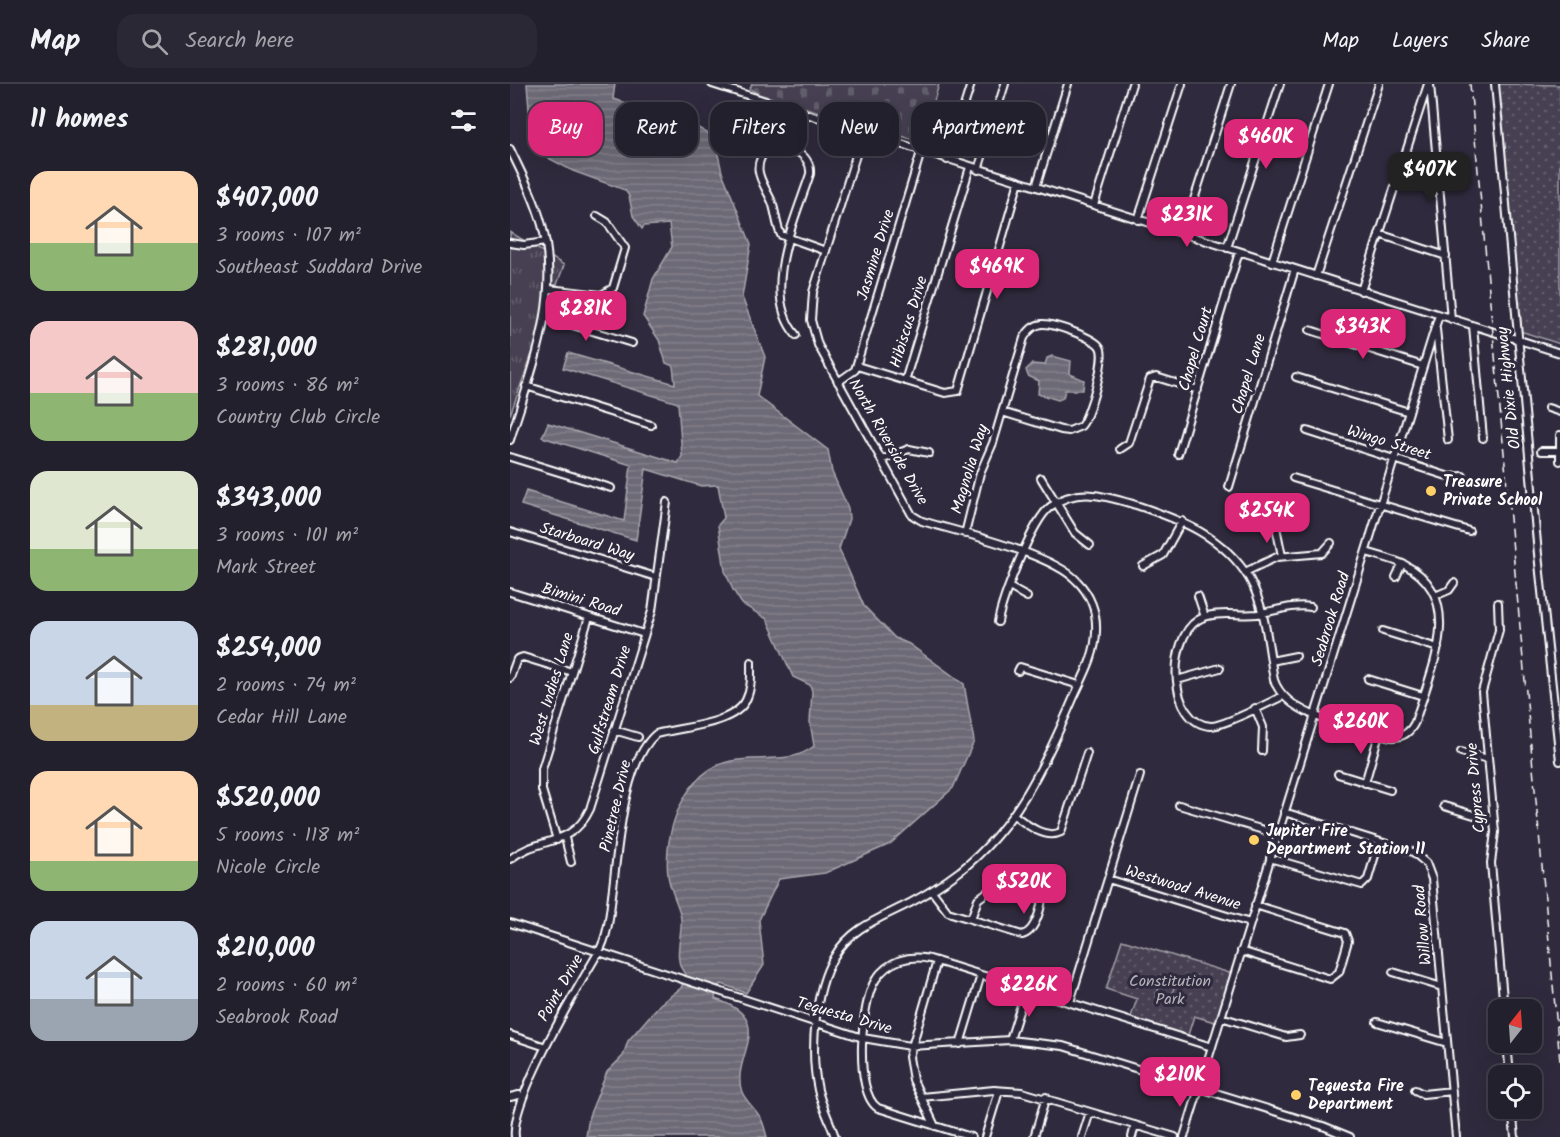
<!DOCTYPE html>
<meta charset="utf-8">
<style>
body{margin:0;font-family:Kalam,sans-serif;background:#2b2836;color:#f1f3f6;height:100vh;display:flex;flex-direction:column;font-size:22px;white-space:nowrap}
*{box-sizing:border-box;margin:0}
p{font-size:20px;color:#a3a3aa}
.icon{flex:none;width:33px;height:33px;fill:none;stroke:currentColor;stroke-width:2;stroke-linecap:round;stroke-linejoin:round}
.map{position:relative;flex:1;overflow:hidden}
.side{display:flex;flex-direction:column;background:#23202e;width:510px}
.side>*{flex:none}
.top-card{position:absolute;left:18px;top:18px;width:570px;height:54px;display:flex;gap:12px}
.needle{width:39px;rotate:17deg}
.controls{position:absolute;left:978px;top:915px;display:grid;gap:12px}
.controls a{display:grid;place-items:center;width:54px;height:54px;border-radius:12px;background:#23202e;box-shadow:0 6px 24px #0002,0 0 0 2px #403e4a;font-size:30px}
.price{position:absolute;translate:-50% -51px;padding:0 14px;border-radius:12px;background:#db2777;color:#fff;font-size:20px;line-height:39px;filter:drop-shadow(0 2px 3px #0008)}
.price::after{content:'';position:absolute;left:50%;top:36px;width:18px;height:14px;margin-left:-9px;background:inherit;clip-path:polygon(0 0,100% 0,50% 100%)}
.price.on{background:#222;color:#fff}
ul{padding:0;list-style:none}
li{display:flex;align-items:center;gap:18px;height:150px;padding:0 30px}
li span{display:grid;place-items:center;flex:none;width:168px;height:120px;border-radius:18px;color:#555}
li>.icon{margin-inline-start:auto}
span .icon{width:72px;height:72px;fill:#fffc;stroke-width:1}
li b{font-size:26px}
h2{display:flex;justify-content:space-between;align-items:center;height:72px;padding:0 30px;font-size:26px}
.chip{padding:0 21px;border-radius:18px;background:#23202e;box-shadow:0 6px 24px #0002,0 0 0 2px #403e4a;font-size:21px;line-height:54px}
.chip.on{background:#db2777;color:#fff}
header{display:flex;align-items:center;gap:36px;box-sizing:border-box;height:84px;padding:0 30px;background:#23202e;border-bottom:2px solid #403e4a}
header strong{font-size:28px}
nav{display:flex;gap:33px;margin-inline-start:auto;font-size:21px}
.search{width:420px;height:54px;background:#2b2836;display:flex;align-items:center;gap:15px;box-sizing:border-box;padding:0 21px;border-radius:18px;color:#a3a3aa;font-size:22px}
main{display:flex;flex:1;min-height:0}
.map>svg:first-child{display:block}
.grass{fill:url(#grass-tufts);stroke:#a2a0a8;stroke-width:1.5}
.cemetery{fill:url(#cemetery-stones);stroke:#a2a0a8;stroke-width:1.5}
.park{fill:url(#park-dots);stroke:#a2a0a8;stroke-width:1.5}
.pitch{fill:#464152;stroke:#a2a0a8;stroke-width:1.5}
.water{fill:url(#water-rules);stroke:#a7a6ad;stroke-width:1.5}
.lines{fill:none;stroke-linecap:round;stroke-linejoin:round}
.minor-casing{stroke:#fff;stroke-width:10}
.minor{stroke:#2f2a3d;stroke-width:6}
.rail{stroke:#fff;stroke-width:1.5;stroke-dasharray:9 4.5;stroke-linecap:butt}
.poi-dot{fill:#ffd166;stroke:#2f2a3d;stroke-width:2}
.labels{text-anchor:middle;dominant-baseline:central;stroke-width:6;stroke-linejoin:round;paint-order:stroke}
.street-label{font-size:16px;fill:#fff;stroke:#2f2a3d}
.poi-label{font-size:16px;font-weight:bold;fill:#fff;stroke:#2f2a3d;text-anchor:start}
.park-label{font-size:16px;fill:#b5b3ba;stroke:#2f2a3d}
</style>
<header>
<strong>Map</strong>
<div class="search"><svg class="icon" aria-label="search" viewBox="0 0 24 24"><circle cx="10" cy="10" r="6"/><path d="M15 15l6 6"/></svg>Search here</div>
<nav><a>Map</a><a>Layers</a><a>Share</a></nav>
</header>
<main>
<section class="side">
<h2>11 homes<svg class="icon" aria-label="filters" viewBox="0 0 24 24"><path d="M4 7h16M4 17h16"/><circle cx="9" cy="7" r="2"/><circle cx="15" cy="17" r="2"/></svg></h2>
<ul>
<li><span style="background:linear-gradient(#ffd9b3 60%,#8fb573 0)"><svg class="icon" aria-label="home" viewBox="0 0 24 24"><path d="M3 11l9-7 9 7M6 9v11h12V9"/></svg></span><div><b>$407,000</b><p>3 rooms · 107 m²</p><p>Southeast Suddard Drive</p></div></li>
<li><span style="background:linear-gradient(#f6c9c9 60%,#8fb573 0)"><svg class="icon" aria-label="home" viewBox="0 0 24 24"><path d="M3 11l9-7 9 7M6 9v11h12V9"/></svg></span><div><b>$281,000</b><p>3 rooms · 86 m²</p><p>Country Club Circle</p></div></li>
<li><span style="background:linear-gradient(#dfe7d0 65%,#8fb573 0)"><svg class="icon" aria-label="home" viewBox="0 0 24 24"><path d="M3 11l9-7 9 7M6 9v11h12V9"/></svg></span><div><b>$343,000</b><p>3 rooms · 101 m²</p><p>Mark Street</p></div></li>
<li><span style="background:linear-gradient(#c9d6e8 70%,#c2b280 0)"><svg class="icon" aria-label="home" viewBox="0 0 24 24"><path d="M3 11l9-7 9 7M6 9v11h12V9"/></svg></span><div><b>$254,000</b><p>2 rooms · 74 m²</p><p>Cedar Hill Lane</p></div></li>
<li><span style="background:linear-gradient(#ffd9b3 75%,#8fb573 0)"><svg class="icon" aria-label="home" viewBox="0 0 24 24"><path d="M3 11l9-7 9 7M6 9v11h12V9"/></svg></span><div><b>$520,000</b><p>5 rooms · 118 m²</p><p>Nicole Circle</p></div></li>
<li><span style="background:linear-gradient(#c9d6e8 65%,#9aa5b1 0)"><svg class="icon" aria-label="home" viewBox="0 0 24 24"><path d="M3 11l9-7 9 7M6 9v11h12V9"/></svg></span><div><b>$210,000</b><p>2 rooms · 60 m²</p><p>Seabrook Road</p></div></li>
</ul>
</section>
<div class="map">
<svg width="1050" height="1053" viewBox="0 0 1050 1053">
<defs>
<pattern id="grass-tufts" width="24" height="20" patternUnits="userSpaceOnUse" patternTransform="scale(1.5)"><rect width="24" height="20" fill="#464152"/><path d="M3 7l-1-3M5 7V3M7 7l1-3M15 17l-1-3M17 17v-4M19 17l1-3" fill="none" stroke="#625e6c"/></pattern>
<pattern id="cemetery-stones" width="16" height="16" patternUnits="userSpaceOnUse" patternTransform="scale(1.5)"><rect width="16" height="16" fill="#464152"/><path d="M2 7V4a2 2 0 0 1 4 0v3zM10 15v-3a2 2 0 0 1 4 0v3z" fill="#625e6c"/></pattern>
<pattern id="park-dots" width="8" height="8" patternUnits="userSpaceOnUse" patternTransform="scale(1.5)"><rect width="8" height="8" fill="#464152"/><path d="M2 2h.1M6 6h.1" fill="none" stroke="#625e6c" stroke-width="1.8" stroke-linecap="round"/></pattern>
<pattern id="water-rules" width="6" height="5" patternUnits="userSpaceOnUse" patternTransform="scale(1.5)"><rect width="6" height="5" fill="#6d6a77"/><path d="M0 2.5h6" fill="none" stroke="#83808b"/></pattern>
</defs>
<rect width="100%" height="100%" fill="#2f2a3d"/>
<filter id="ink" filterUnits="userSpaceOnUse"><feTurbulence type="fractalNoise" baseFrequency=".0167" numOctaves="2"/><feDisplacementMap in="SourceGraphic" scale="12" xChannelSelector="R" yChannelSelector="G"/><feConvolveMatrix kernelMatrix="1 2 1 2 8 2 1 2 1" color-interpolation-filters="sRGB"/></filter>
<g filter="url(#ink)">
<path class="grass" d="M0 148 54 181 0 331Z"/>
<path class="cemetery" d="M242 0H429L412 58 248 10 240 5Z"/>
<path class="park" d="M987 0 1050 1V260L1010 247Z
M612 856 723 890 708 939 684 932 677 954 620 936 627 915 596 905Z"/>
<path class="pitch" d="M651 896 665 901 659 918 646 914Z"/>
<path class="water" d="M17 0H105L103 15 173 35 204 53 212 88 241 160 232 213 255 273 247 312 318 366 322 388 338 424 339 435 329 465 354 522 385 554 399 560 454 600 464 657 443 704 380 760 315 789 269 795 249 836 254 881 236 909 212 900 207 902 205 915C271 936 219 973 232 1008 236 1018 247 1026 251 1035 254 1040 255 1047 257 1053H76L79 1032 97 988 113 972 118 957 150 920 171 904 176 891C159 873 177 846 169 826 165 814 160 804 158 792 153 748 174 687 221 677 248 671 282 681 304 662L300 638 302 607 300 601 283 593 257 535 232 520 223 506 215 487 208 441 214 434 208 401 191 402 136 385 126 456 11 421 16 407 114 437 121 381 32 353 38 339 168 379 172 372 168 319 53 284 58 269 165 300 163 282 156 279 149 256 133 232 143 195 162 163 159 140 134 142 132 145 123 132 119 112 115 106 63 87 40 75 31 65 20 38Z
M542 272 561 277 560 290 574 296 573 306H555L553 314 548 316 528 310 529 297 518 292 516 286 522 280 535 281 537 274Z"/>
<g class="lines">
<defs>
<path id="minor" d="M202 0 1050 269
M920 0 941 235
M985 0 1028 470 1050 677
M0 65C12 90 25 115 32 141 52 215 21 287 0 356
M437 76 461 0
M468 86 495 0
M526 103 558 0
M584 121 622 0
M628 136 672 0
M673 150 721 0
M869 150 936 172
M0 159 14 161 36 158
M717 164 770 0
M762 178 819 0
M806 192 869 0
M39 205 91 211 103 204 115 164 97 138 87 132
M851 207 918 0
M36 233 122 259
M963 242 973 354
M926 245 938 356
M800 246 913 282
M286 251C250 209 285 136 300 90 302 69 275 58 257 65 239 85 254 99 262 118 266 129 266 141 271 151L316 167
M347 282 435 309 448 307 509 97
M786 293 899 328
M395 297 460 83
M328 298 345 286 411 68
M16 302 141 341
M1038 324 1050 328
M797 347 940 393 953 392
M1050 351V377
M610 365 619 359 640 295 646 293 688 306
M1031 367H1049
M668 370 729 168
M0 373 101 404
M371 376 399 365 419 369
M531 394 565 449 580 461
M783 394 959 447
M719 403 785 185
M766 443 772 472
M0 448 146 493
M455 450 470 389 483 359 514 254C518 247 523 241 532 240 543 239 585 254 590 263 597 274 579 332 571 342L559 347 551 346 492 328
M633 482 653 471 672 437
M735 488 767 473 812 469 821 459
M886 493 892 480
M499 503 517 513
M0 508 134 550
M688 512 695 533
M925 512 939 506 944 499
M988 519 989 546 972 608 985 748 981 779 994 926
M488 538C492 515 522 437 540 423 567 402 596 412 626 421 671 436 713 452 739 494 756 524 758 562 764 596 777 634 844 643 880 653 892 654 900 649 905 638 920 588 958 514 895 481 883 475 869 472 856 468
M873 547 928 564
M761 577 786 572
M508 587 510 583 569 601
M0 594 7 575 13 573 62 588
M858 595 913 612
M667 596 710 584
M773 612C758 619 714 642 701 642 658 640 657 555 688 536 704 526 729 532 747 530 765 527 783 520 801 523
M745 624 753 643 752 667
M104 646 128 653
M951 668 978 675
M828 690 880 706
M855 699 869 650
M669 721 767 750
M934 722 984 737
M774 728 903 768 916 779 922 795 946 1053
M504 731C516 740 535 756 551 748L577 669
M55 754 61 778
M47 756 32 706V685L79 533
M760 774 852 801 858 795 869 758
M0 775C29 752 62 764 80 725L142 527 157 418
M598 795 740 839
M422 807 438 828 512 851C526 848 533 820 532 807L525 800 496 794 468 815 461 835
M0 839 353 954 400 962 500 956 553 962 813 1042 840 1053
M731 867 820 895 829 888 838 857 835 849 745 821
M883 888 932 903
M560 918 630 691
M711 933 776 953 790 951
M867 938 937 959
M0 951 33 962
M500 956 516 905
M997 958 1000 992
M450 960 471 891
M905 1006 913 1010 942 1007
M0 1013 9 1011
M411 1013 484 1006 512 1008 665 1053
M1002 1024 1005 1053
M425 1042 403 996 399 973 427 877
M5 1053C0 1016 68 903 88 869 98 853 100 829 102 811 108 768 112 679 146 650 171 643 224 641 236 616 242 604 241 591 241 578
M325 1053C320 1037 312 1023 308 1006 300 969 304 906 324 873 341 843 371 834 400 819 417 810 434 799 450 787 507 742 535 680 563 615 573 593 586 571 586 547 587 528 580 510 567 497 543 470 449 448 412 437L402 431 308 261 301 236 303 208 353 49
M461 1053 368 1024C343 1008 351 916 366 895 378 877 399 870 420 875L702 963
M475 1053 489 1007
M524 1053 536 1013
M572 1053 580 1028
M622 1053 625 1041
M674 1053 929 231"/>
</defs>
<use href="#minor" class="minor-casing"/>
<use href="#minor" class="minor"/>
<path class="rail" d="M960 0 1050 977"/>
</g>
</g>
<g class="poi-dot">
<circle cx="921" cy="407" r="6"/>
<circle cx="744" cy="756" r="6"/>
<circle cx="786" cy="1011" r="6"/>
</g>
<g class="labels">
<g class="street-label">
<text transform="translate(366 171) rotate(-73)">Jasmine Drive</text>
<text transform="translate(399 238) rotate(-73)">Hibiscus Drive</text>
<text transform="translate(686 265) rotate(-74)">Chapel Court</text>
<text transform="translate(739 290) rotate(-73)">Chapel Lane</text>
<text transform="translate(999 304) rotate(-96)">Old Dixie Highway</text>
<text transform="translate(378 358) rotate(60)">North Riverside Drive</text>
<text transform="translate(879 359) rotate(17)">Wingo Street</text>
<text transform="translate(460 385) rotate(-73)">Magnolia Way</text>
<text transform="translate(77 458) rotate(17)">Starboard Way</text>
<text transform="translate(71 516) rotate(17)">Bimini Road</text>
<text transform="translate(821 535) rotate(-73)">Seabrook Road</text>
<text transform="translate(42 605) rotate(-73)">West Indies Lane</text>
<text transform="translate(100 616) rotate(-73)">Gulfstream Drive</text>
<text transform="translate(966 704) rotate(-95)">Cypress Drive</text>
<text transform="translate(106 722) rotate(-77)">Pinetree Drive</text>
<text transform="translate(673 804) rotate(17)">Westwood Avenue</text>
<text transform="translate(913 841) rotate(-95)">Willow Road</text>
<text transform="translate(51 904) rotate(-60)">Point Drive</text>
<text transform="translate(334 932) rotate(16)">Tequesta Drive</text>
</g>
<g class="poi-label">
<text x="933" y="398">Treasure<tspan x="933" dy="18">Private School</tspan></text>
<text x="756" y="747">Jupiter Fire<tspan x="756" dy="18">Department Station 11</tspan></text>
<text x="798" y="1002">Tequesta Fire<tspan x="798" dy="18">Department</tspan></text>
</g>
<g class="park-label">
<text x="660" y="897">Constitution<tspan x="660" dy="18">Park</tspan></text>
</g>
</g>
</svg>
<div class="controls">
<a><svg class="needle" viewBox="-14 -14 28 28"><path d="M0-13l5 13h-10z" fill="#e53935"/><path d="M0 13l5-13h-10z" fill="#a3a3aa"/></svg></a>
<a><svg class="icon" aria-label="locate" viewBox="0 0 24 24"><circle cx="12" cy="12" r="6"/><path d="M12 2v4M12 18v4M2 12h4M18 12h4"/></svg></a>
</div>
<b class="price" style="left:756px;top:86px">$460K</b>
<b class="price on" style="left:920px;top:119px">$407K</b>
<b class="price" style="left:677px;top:164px">$231K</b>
<b class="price" style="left:487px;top:216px">$469K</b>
<b class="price" style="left:76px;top:258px">$281K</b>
<b class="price" style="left:853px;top:276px">$343K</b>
<b class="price" style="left:757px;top:460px">$254K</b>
<b class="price" style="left:851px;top:671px">$260K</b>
<b class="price" style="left:514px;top:831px">$520K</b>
<b class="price" style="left:519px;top:934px">$226K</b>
<b class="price" style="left:670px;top:1024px">$210K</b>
<div class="top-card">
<a class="chip on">Buy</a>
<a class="chip">Rent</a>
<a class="chip">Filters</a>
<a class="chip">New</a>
<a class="chip">Apartment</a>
</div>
</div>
</main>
